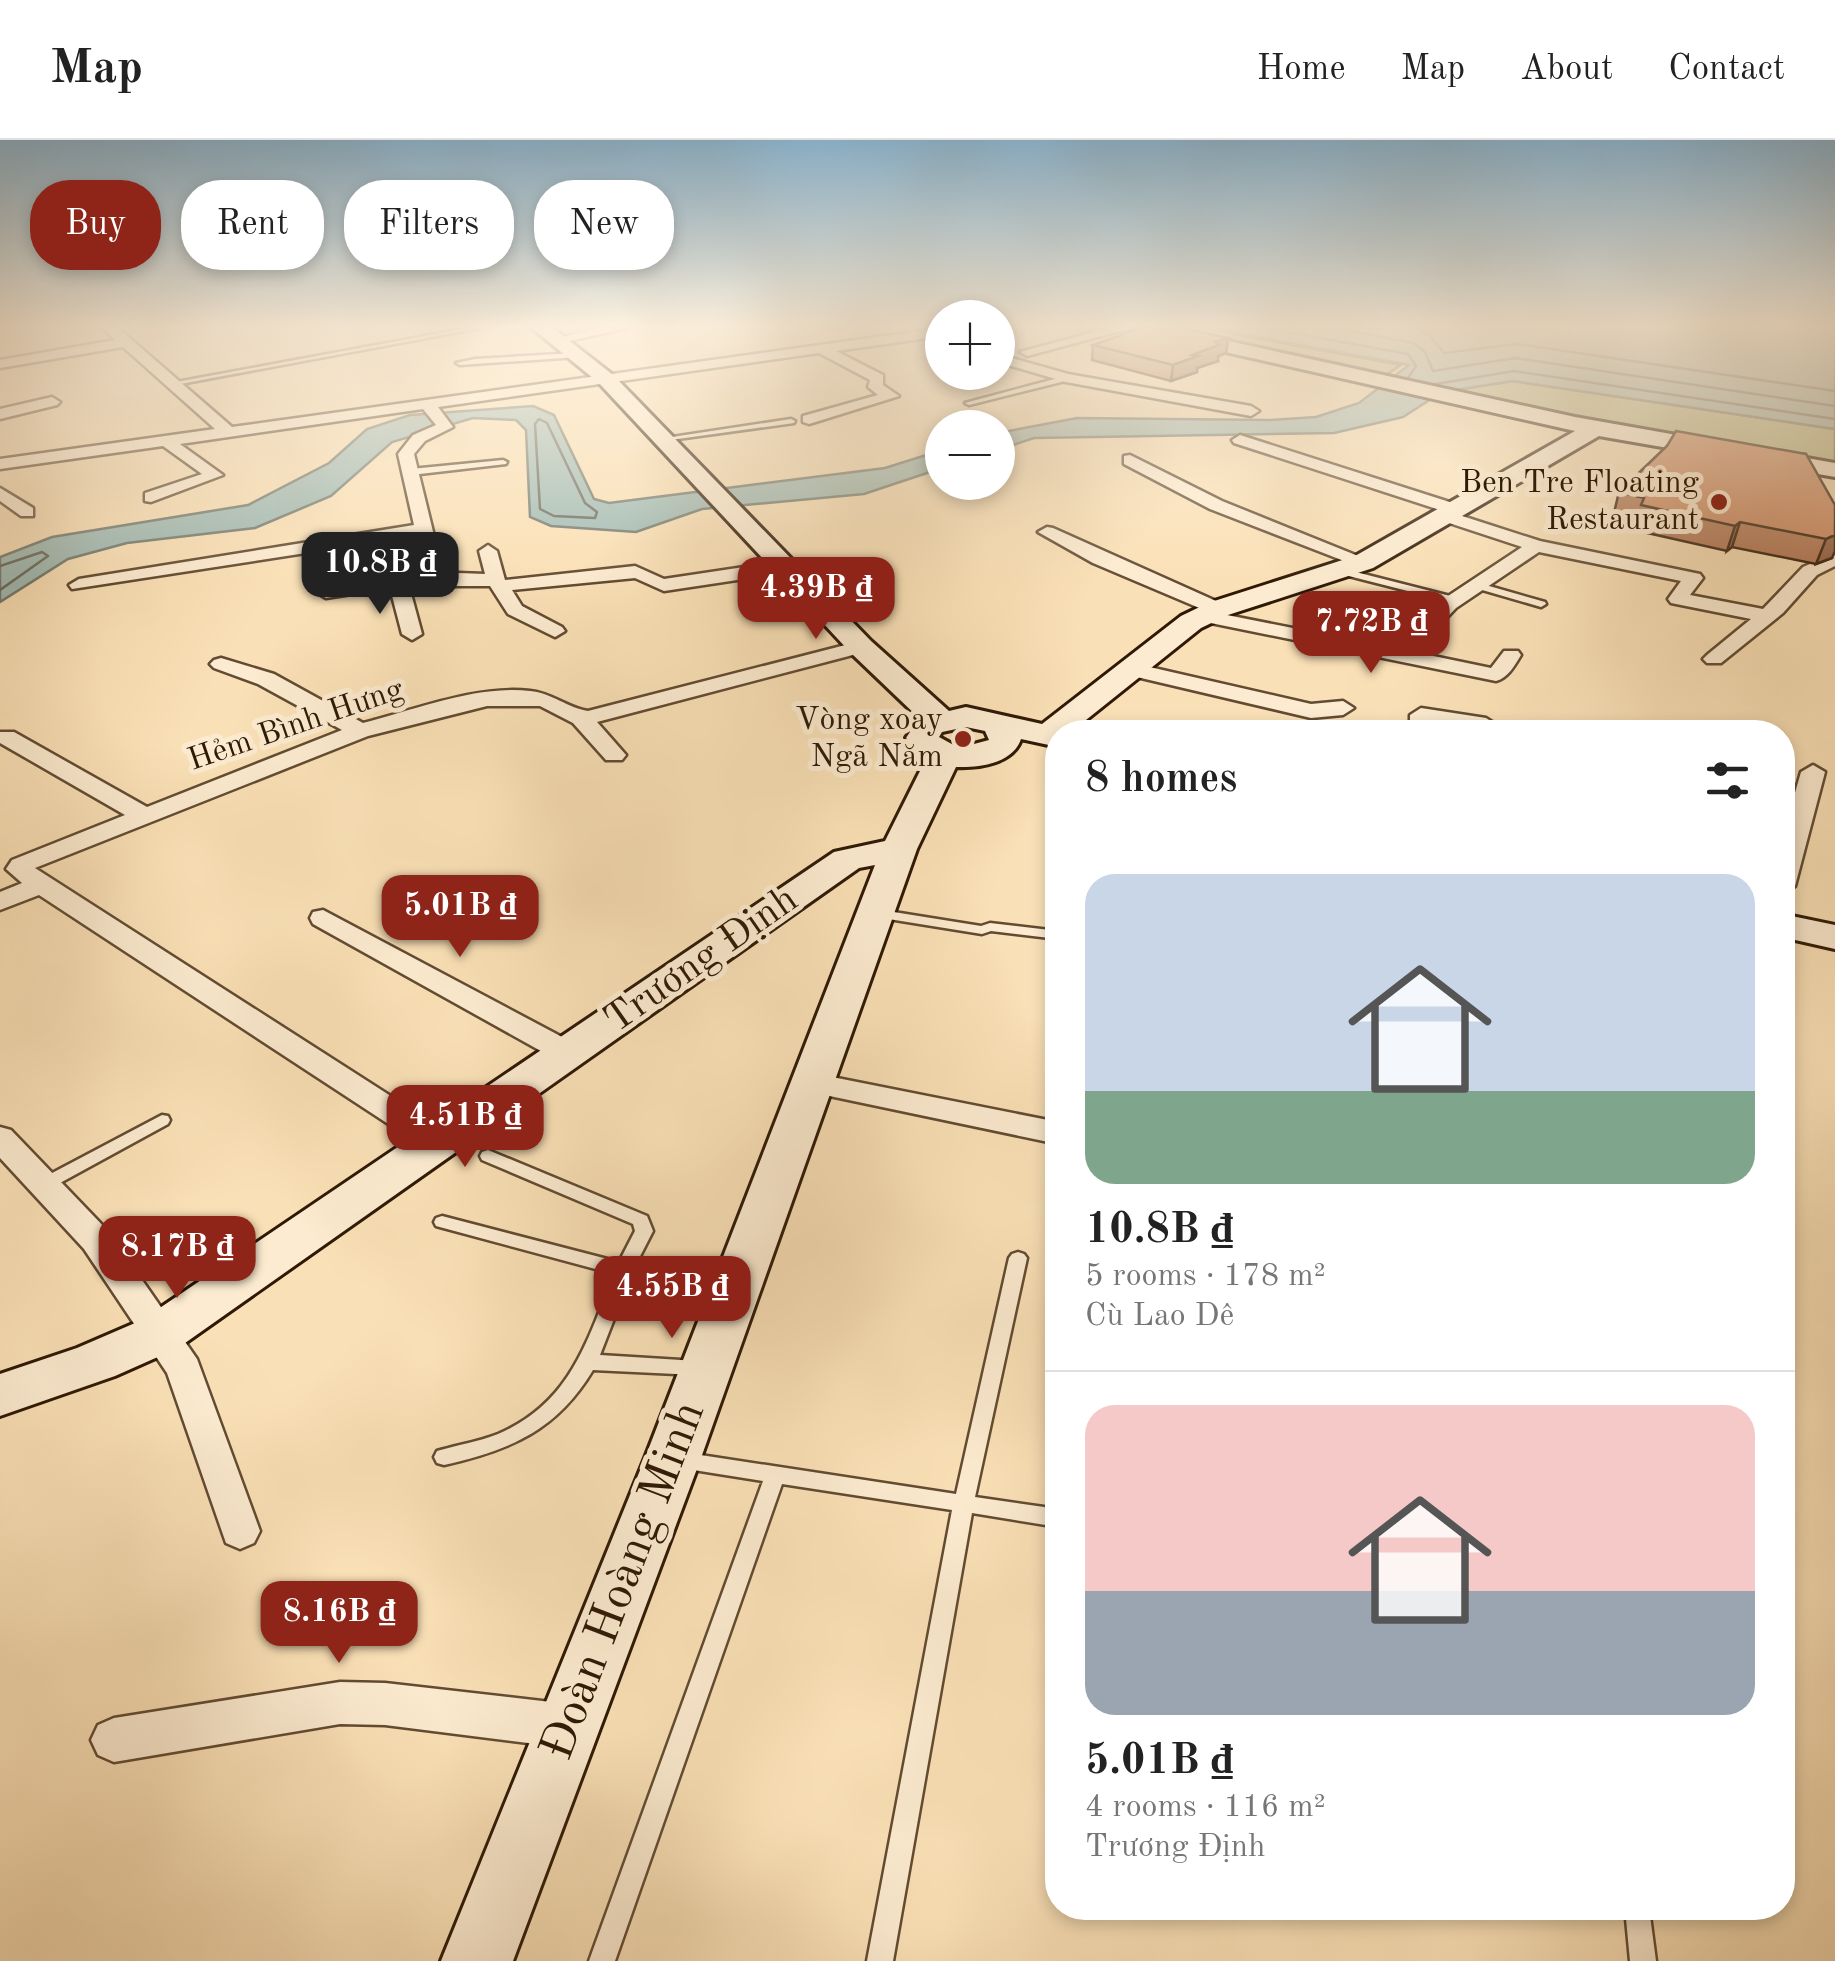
<!DOCTYPE html>
<meta charset="utf-8">
<style>
body{margin:0;font-family:"Old Standard TT",serif;background:#f6f6f6;color:#222;height:100vh;display:flex;flex-direction:column;font-size:38px;white-space:nowrap}
*{box-sizing:border-box;margin:0}
p{font-size:32px;color:#767676}
.icon{flex:none;width:55px;height:55px;fill:none;stroke:currentColor;stroke-width:2;stroke-linecap:round;stroke-linejoin:round}
.map{position:relative;flex:1;overflow:hidden}
.panel{position:absolute;left:1045px;top:580px;width:750px;height:1200px;display:flex;flex-direction:column;background:#fff;border-radius:40px;box-shadow:0 5px 15px #0003}
.panel>*{flex:none}
.hud{position:absolute;left:30px;top:40px;width:865px;height:90px;display:flex;gap:20px}
.fabs{position:absolute;left:925px;top:160px;display:grid;gap:20px}
.fabs a{display:grid;place-items:center;width:90px;height:90px;border-radius:50%;background:#fff;box-shadow:0 5px 15px #0003;font-size:50px}
.price{position:absolute;translate:-50% -85px;padding:0 22px;border-radius:20px;background:#8f2418;color:#fff;font-size:32px;line-height:65px;filter:drop-shadow(0 2px 5px #0008)}
.price::after{content:'';position:absolute;left:50%;top:60px;width:30px;height:22px;margin-left:-15px;background:inherit;clip-path:polygon(0 0,100% 0,50% 100%)}
.price.on{background:#222;color:#fff}
ul{padding:0;list-style:none}
li{display:grid;align-content:center;gap:20px;height:530px;padding:0 40px}
li+li{border-top:2px solid #e0e0e0}
li span{display:grid;place-items:center;height:310px;border-radius:30px;color:#555}
li>.icon{margin-inline-start:auto}
span .icon{width:180px;height:180px;fill:#fffc;stroke-width:1}
li b{font-size:42px}
h2{display:flex;justify-content:space-between;align-items:center;height:120px;padding:0 40px;font-size:42px}
.pill{padding:0 35px;border-radius:40px;background:#fff;box-shadow:0 5px 15px #0003;font-size:35px;line-height:90px}
.pill.on{background:#8f2418;color:#fff}
header{display:flex;align-items:center;gap:60px;box-sizing:border-box;height:140px;padding:0 50px;background:#fff;border-bottom:2px solid #e0e0e0}
header strong{font-size:48px}
nav{display:flex;gap:55px;margin-inline-start:auto;font-size:35px}
.map>svg:first-child{display:block}
.green{fill:#bfc28d;stroke:#776e4a;stroke-width:2.5}
.water{fill:#a0bbb5;stroke:#737a6f;stroke-width:2.5}
.lines{fill:none;stroke-linecap:round;stroke-linejoin:round}
.shore{stroke:#686a5e;stroke-width:2.5}
.lane-casing{stroke:#624b32;stroke-width:5}
.street-casing{stroke:#624b32;stroke-width:5}
.secondary-casing{stroke:#2f1906;stroke-width:6}
.lane{fill:#fcebd0;fill-rule:evenodd}
.street{fill:#fcebd0;fill-rule:evenodd}
.secondary{fill:#fcebd0;fill-rule:evenodd}
.wall{fill:#b27552;stroke:#2f1906;stroke-width:2.5}
.shaded-wall{fill:#915f42;stroke:#2f1906;stroke-width:2.5}
.building{fill:#cf885f;stroke:#2f1906;stroke-width:2.5}
.poi-dot{fill:#8f2418;stroke:#fcebd0;stroke-width:4}
.labels{text-anchor:middle;dominant-baseline:central;stroke-width:10;stroke-linejoin:round;paint-order:stroke}
.far-poi-label{font-size:32px;fill:#2f1906;stroke:#fcebd0;text-anchor:end}
.far-street-label{font-size:32px;fill:#2f1906;stroke:#fcebd0}
.street-label{font-size:40px;fill:#2f1906;stroke:#fcebd0}
.near-street-label{font-size:48px;fill:#2f1906;stroke:#fcebd0}
</style>
<header>
<strong>Map</strong>
<nav><a>Home</a><a>Map</a><a>About</a><a>Contact</a></nav>
</header>
<div class="map">
<svg width="1835" height="1821" viewBox="0 0 1835 1821">
<rect width="100%" height="100%" fill="#fae0b6"/>
<filter id="stains"><feTurbulence type="fractalNoise" baseFrequency=".002" numOctaves="4"/><feColorMatrix values="0 0 0 0 .2 0 0 0 0 .09 0 0 0 0 .02 0 0 0 .5 -.17"/></filter>
<radialGradient id="worn" r=".72"><stop offset=".6" stop-color="#630" stop-opacity="0"/><stop offset="1" stop-color="#630" stop-opacity=".3"/></radialGradient>
<path class="green" d="M1168 188H1202L1401 225 1383 237Z
M1513 241 1835 289V328L1444 252Z"/>
<path class="water" d="M1210 188H1835V289L1513 241 1442 252 1403 277 1334 293 1034 298 998 310V293L1077 278 1269 280 1316 277 1359 263 1409 225Z
M533 266 554 275 594 359 609 363 885 328 942 310V328L864 354 702 369 636 392 551 386 530 377 526 290 516 280 473 278 392 302 331 356 255 388 127 403 68 419 0 462V417L52 397 248 365 329 323 367 289 410 275Z"/>
<g class="lines">
<path class="shore" d="M1264 188 1408 214 1416 226 1408 238
M1334 188 1414 203 1425 212 1433 231 1515 218 1835 266
M1415 188 1430 196 1444 213 1517 204 1835 251
M1436 244 1514 231 1835 279
M539 279 547 283 585 363 597 372 595 378 554 376 540 369 535 284Z
M0 426 42 412 48 416 0 450"/>
<defs>
<path id="lane" d="M468 188H480L175 245 171 243Z
M575 213 578 217 460 225 456 223 475 219Z
M1066 236 1069 240 969 265 965 263Z
M791 279 795 281 794 283 663 301 659 299Z
M503 320 507 322 506 324 411 335 407 332 411 329Z
M1340 428 1458 458 1460 460 1455 463 1337 433V429Z
M1475 442 1545 462 1546 464 1541 467 1472 447V443Z
M875 769 981 786 990 783 1058 791V799L991 791 982 794 870 776 868 773 870 770Z
M162 975 168 976 170 980 168 984 49 1049H37L35 1045 37 1041Z
M488 1010 647 1076 653 1091 633 1130 600 1215 697 1221 704 1223 706 1228 704 1233 697 1235 593 1230C557 1290 511 1310 444 1325L437 1323 434 1317 437 1311C457 1305 478 1302 498 1294 571 1263 587 1201 614 1134L436 1086 434 1082 436 1078 442 1076 619 1122 635 1091 633 1084 482 1020 480 1016 482 1012Z
M1018 1112 1024 1114 1027 1118 975 1357 1058 1369V1387L972 1373 893 1821H867L952 1370 782 1344 615 1821H589L763 1341 681 1328 674 1326 671 1320 674 1314 681 1312 956 1354 1009 1118 1012 1114Z
M1625 1768H1649L1656 1821H1630Z"/>
<path id="street" d="M103 188H118L232 287 942 188V196L836 211 883 235V245L899 256 809 284 803 282V276L878 255 868 247 870 240 819 213 438 267 453 287 425 301 414 314 437 408 432 432 485 434 479 411 488 405 497 411 505 440 635 426 664 439 784 421 793 427 784 433 664 451 635 438 512 450 522 466 562 487 565 491 555 497 508 474 490 446H409L422 494 412 500 402 494 390 448 326 458 316 452 326 446 412 434 419 408 416 396 72 449 69 445 79 439 414 385 398 314 413 295 436 285 423 269 180 304 223 335 151 362 145 361V353L202 334 163 306 0 329V319L215 289 123 207 0 228V220L115 200Z
M601 188H627L556 204 549 200Z
M1109 188H1131L1027 216 1020 212Z
M998 214 1068 234 1251 266 1259 271 1251 276 1066 242 998 222Z
M52 257 60 262 57 265 0 279V269Z
M1240 295 1462 366 1465 370 1459 375 1540 401 1700 434 1703 438 1690 455 1763 469 1803 427 1835 413V426L1817 435 1783 473 1721 523H1707L1703 519 1707 515 1751 479 1671 463 1668 459 1681 441 1539 412 1456 468 1414 512 1491 528 1504 511H1518L1521 515C1515 525 1508 538 1496 541L1196 480V472L1204 470 1093 423 1038 392 1047 387 1053 388 1225 465 1228 469 1222 474 1394 508 1442 460 1522 407 1440 380 1437 376 1443 371 1234 303 1232 300Z
M1130 315 1222 361 1373 422 1364 428 1357 426 1210 369 1124 324V316Z
M0 348 33 368V376H21L0 361Z
M861 501 871 507 868 511 597 582 626 615 622 620H606L573 583 540 566H487L368 596 35 728 450 994 455 1002 450 1010 439 1013 428 1010 39 755 0 770V752L22 743 6 729 12 720 125 675 0 603V592H14L147 667 342 590 258 544 214 528 210 524 214 520 221 518 274 534 363 583C415 570 476 545 530 551 552 553 568 568 588 571Z
M1132 523 1311 564 1343 561 1354 568 1343 575 1311 578 1124 534 1121 529Z
M1421 568 1486 578 1497 585 1486 592 1432 583V592H1410V575Z
M1813 625 1825 632 1795 746 1782 754V698L1801 632Z
M323 770 579 906 583 913 579 920H557L313 784 310 778 313 772Z
M812 933 1058 982V1004L801 950 797 943 801 936Z
M0 987 11 990 108 1091 197 1219 260 1391 254 1403 240 1409 226 1403 167 1233 84 1109 0 1018Z
M340 1542 385 1543 568 1564 584 1571 591 1586 584 1601 568 1608 385 1585 340 1584 114 1622 98 1615 91 1600 98 1585 114 1578Z"/>
<path id="secondary" d="M532 188H553L613 235 871 501 949 571 966 567 1042 584 1181 476 1208 463 1355 416 1575 291 1146 194 1137 188H1169L1575 277 1835 323V337L1599 296 1373 428 1228 475 1201 488 1071 592H1058V607L1021 599C1013 623 980 628 956 627L917 709 701 1318 513 1821H441L645 1318 875 725 859 728 178 1208 115 1236 0 1276V1234L77 1208 142 1180 834 712 885 701 926 619 906 598 919 578 851 513 599 243ZM966 587 985 591 989 600 959 608 939 597 942 592Z
M1782 774 1835 785V809L1782 797Z"/>
</defs>
<use href="#lane" class="lane-casing"/>
<use href="#street" class="street-casing"/>
<use href="#secondary" class="secondary-casing"/>
<use href="#lane" class="lane"/>
<use href="#street" class="street"/>
<use href="#secondary" class="secondary"/>
</g>
<path class="wall" d="M1228 198 1226 213 1218 216V221L1197 228V232L1171 241 1092 220 1093 205Z
M1667 306 1806 314 1832 418 1816 424 1732 407 1727 411 1634 390 1636 382 1613 377 1619 352Z"/>
<path class="shaded-wall" d="M1228 198 1226 213 1218 216V221L1197 228V232L1171 241 1173 225 1215 202Z
M1740 382 1732 407 1727 411 1735 386Z
M1835 395V411L1832 418 1816 424 1826 399Z"/>
<path class="building" d="M1141 188H1182L1228 198 1215 202 1219 205 1192 215 1198 216 1173 225 1093 205Z
M1676 291 1806 314 1835 365V395L1826 399 1740 382 1735 386 1641 365 1644 358 1619 352 1667 306Z"/>
<linearGradient id="sky" x2="0" y2="1"><stop stop-color="#8bb7d4"/><stop offset="0.42" stop-color="#fdf1de"/><stop offset="1" stop-color="#fdf1de" stop-opacity="0"/></linearGradient>
<rect width="1835" height="443" fill="url(#sky)"/>
<g class="poi-dot">
<circle cx="1719" cy="362" r="10"/>
<circle cx="963" cy="599" r="10"/>
</g>
<g class="labels">
<g class="far-poi-label">
<text x="1699" y="344">Ben Tre Floating<tspan x="1699" dy="37">Restaurant</tspan></text>
<text x="943" y="581">Vòng xoay<tspan x="943" dy="37">Ngã Năm</tspan></text>
</g>
<g class="far-street-label">
<text transform="translate(296 586) rotate(-19)">Hẻm Bình Hưng</text>
</g>
<g class="street-label">
<text transform="translate(702 821) rotate(-35)">Trương Định</text>
</g>
<g class="near-street-label">
<text transform="translate(624 1441) rotate(-69)">Đoàn Hoàng Minh</text>
</g>
</g>
<rect width="100%" height="100%" filter="url(#stains)"/>
<rect width="100%" height="100%" fill="url(#worn)"/>
</svg>
<div class="fabs">
<a>+</a>
<a>−</a>
</div>
<b class="price on" style="left:380px;top:477px">10.8B ₫</b>
<b class="price" style="left:816px;top:502px">4.39B ₫</b>
<b class="price" style="left:1371px;top:536px">7.72B ₫</b>
<b class="price" style="left:460px;top:820px">5.01B ₫</b>
<b class="price" style="left:465px;top:1030px">4.51B ₫</b>
<b class="price" style="left:177px;top:1161px">8.17B ₫</b>
<b class="price" style="left:672px;top:1201px">4.55B ₫</b>
<b class="price" style="left:339px;top:1526px">8.16B ₫</b>
<div class="hud">
<a class="pill on">Buy</a>
<a class="pill">Rent</a>
<a class="pill">Filters</a>
<a class="pill">New</a>
</div>
<section class="panel">
<h2>8 homes<svg class="icon" aria-label="filters" viewBox="0 0 24 24"><path d="M4 7h16M4 17h16"/><circle cx="9" cy="7" r="2"/><circle cx="15" cy="17" r="2"/></svg></h2>
<ul>
<li><span style="background:linear-gradient(#c9d6e8 70%,#7fa58c 0)"><svg class="icon" aria-label="home" viewBox="0 0 24 24"><path d="M3 11l9-7 9 7M6 9v11h12V9"/></svg></span><div><b>10.8B ₫</b><p>5 rooms · 178 m²</p><p>Cù Lao Dê</p></div></li>
<li><span style="background:linear-gradient(#f6c9c9 60%,#9aa5b1 0)"><svg class="icon" aria-label="home" viewBox="0 0 24 24"><path d="M3 11l9-7 9 7M6 9v11h12V9"/></svg></span><div><b>5.01B ₫</b><p>4 rooms · 116 m²</p><p>Trương Định</p></div></li>
</ul>
</section>
</div>
